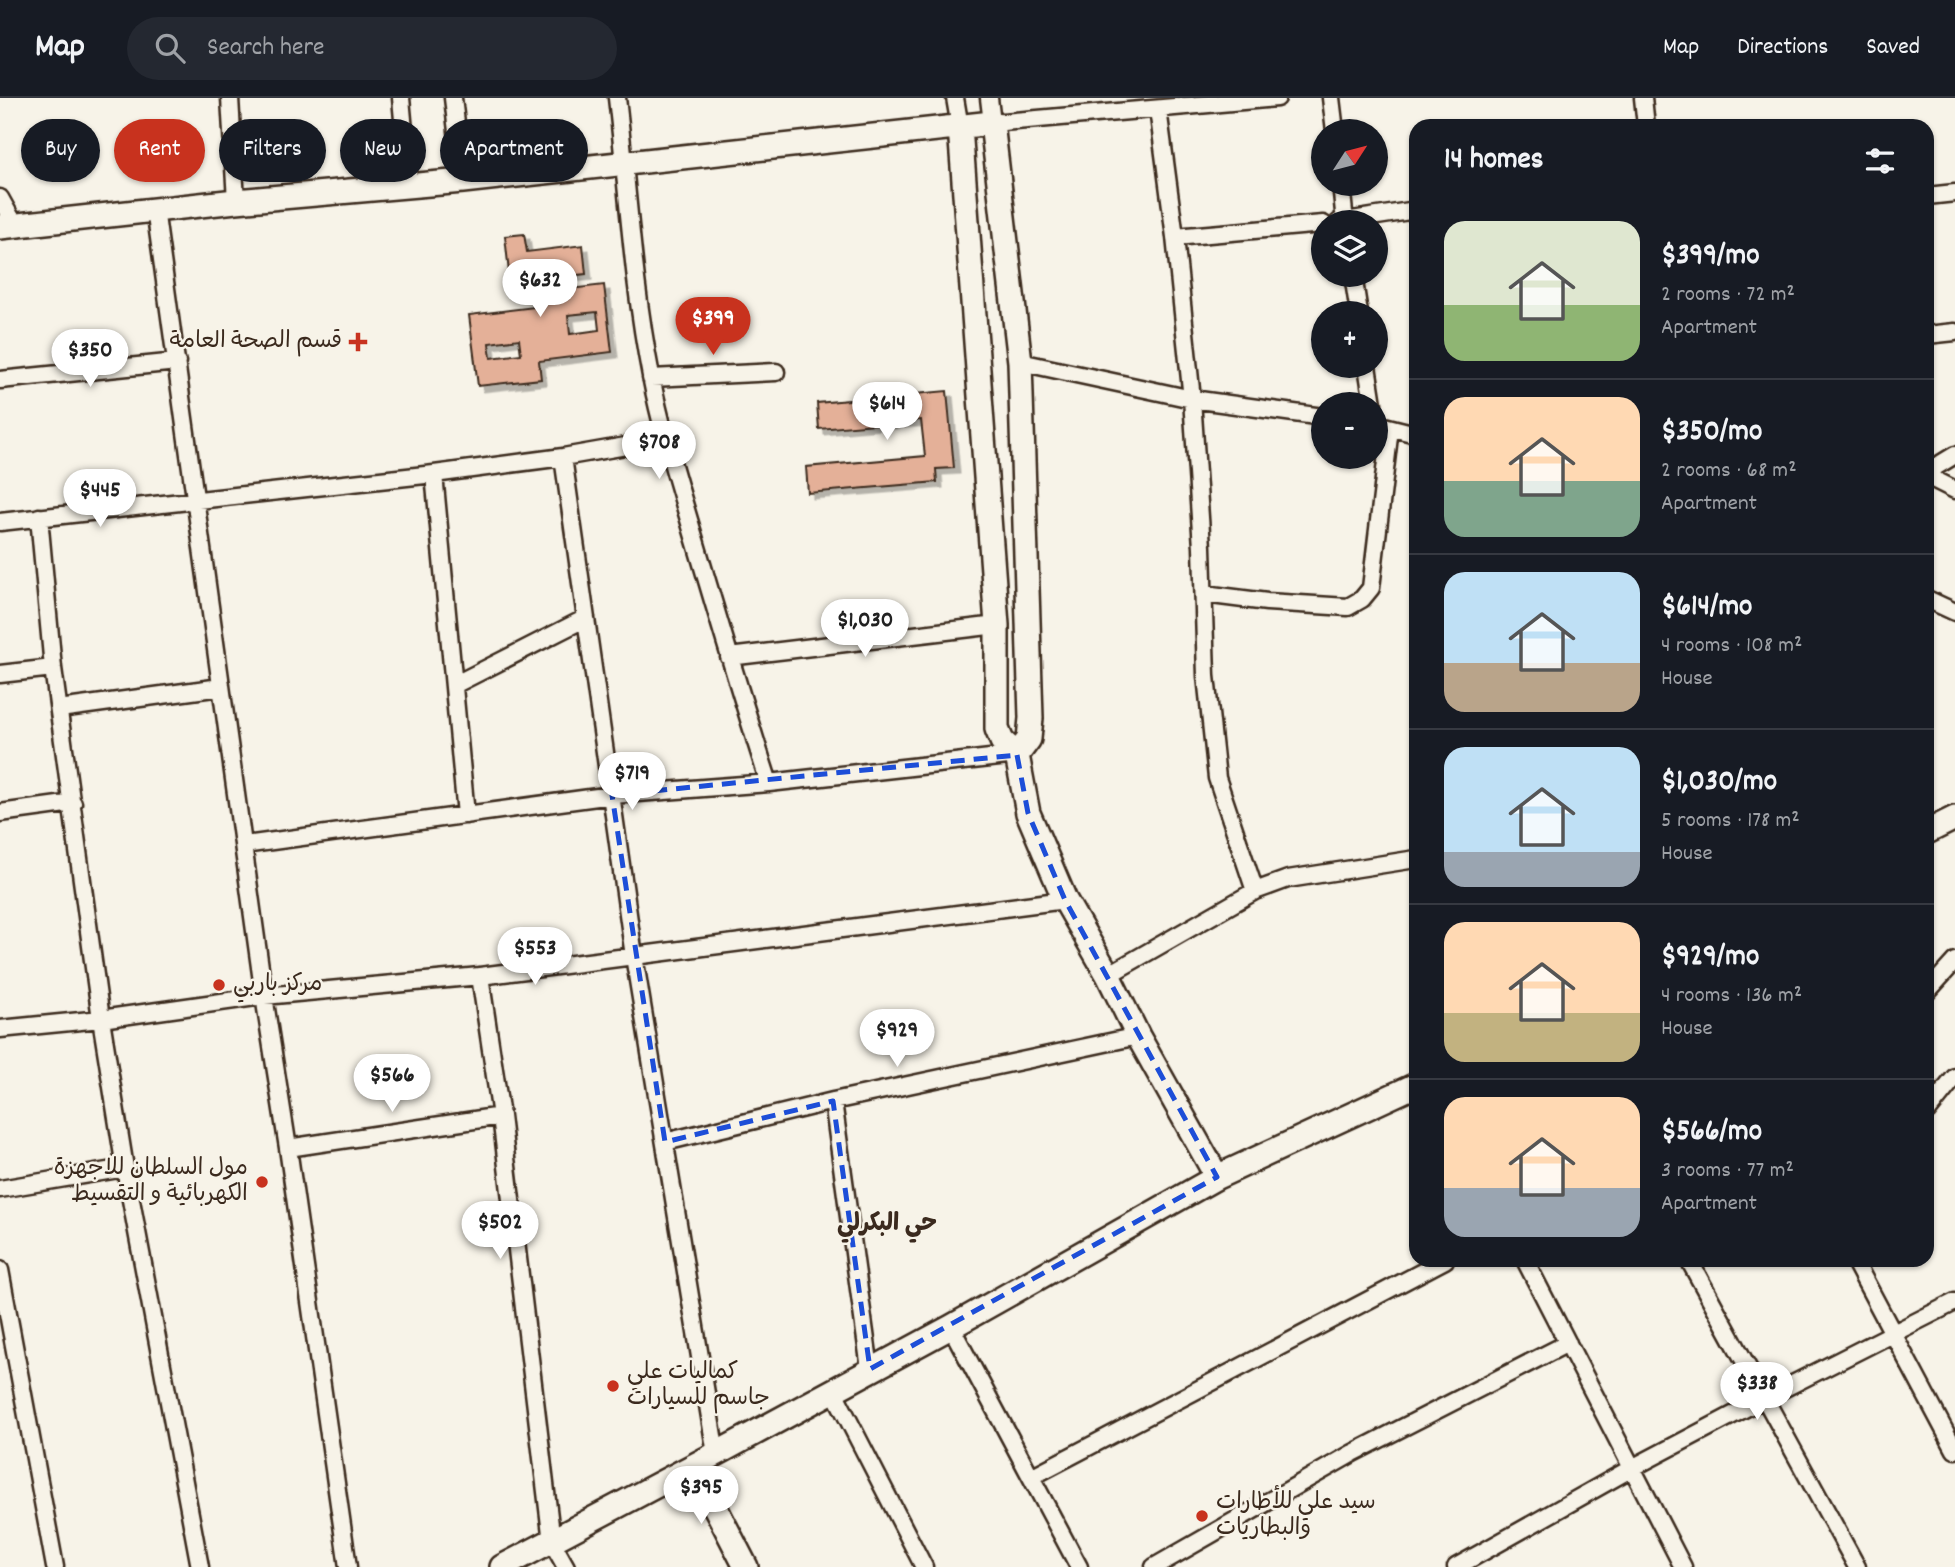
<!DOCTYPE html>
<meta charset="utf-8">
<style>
body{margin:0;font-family:Dekko,"Playpen Sans Arabic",sans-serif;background:#242831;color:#f1f3f6;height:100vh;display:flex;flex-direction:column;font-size:26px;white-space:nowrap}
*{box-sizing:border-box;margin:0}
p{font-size:23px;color:#9ea1a6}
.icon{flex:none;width:38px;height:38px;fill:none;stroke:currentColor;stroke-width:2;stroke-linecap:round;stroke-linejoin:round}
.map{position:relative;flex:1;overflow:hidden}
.drawer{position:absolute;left:1409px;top:21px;width:525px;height:1148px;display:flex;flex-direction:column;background:#171b24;border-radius:21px;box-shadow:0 2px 5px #0004}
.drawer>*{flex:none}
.top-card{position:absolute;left:21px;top:21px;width:665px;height:63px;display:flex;gap:14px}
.needle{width:46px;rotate:54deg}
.fabs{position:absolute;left:1311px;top:21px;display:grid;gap:14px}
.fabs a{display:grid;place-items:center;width:77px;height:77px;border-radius:50%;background:#171b24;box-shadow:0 2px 5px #0004;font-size:35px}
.price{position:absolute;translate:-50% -60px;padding:0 16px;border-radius:24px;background:#fff;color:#222;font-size:23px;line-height:46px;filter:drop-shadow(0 2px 4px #0008)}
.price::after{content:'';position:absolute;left:50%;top:42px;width:21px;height:16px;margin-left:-10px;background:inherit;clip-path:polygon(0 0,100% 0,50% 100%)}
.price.current{background:#c8321e;color:#fff}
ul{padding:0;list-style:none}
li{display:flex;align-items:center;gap:21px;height:175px;padding:0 35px}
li+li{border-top:2px solid #363941}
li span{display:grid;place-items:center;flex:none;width:196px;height:140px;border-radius:21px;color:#555}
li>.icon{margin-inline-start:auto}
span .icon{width:84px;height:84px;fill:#fffc;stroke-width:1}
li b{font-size:30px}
h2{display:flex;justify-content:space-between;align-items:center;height:84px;padding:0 35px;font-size:30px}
.pill{padding:0 24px;border-radius:32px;background:#171b24;box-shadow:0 2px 5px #0004;font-size:24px;line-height:63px}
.pill.current{background:#c8321e;color:#fff}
header{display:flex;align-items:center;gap:42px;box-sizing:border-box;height:98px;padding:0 35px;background:#171b24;border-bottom:2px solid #363941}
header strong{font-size:33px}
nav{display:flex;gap:38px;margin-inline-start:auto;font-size:24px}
.search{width:490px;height:63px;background:#242831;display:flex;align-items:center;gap:18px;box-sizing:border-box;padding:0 24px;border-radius:38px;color:#9ea1a6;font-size:26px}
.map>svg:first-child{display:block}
.building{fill:#e4b098;stroke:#3b2a1e;stroke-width:2;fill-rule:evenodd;filter:url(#shadow)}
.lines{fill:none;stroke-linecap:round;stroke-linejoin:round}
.street-casing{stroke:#3b2a1e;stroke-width:21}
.secondary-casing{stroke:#3b2a1e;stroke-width:28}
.street{stroke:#f7f3e8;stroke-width:16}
.secondary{stroke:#f7f3e8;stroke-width:23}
.marked{fill:none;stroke:#1d4ed8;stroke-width:5;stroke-dasharray:14 9;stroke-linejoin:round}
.poi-dot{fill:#c8321e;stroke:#f7f3e8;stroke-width:2.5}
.labels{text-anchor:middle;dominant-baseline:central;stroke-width:5;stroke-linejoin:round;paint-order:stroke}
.poi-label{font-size:23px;fill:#3b2a1e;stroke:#f7f3e8;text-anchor:start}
.neighbourhood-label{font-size:24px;font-weight:bold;fill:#3b2a1e;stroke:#f7f3e8}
</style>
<header>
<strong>Map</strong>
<div class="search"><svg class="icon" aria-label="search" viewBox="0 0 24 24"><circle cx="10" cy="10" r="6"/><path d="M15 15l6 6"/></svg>Search here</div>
<nav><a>Map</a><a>Directions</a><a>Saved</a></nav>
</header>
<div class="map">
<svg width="1955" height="1469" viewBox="0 0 1955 1469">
<defs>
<filter id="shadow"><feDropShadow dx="5.5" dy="5.5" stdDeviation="0" flood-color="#0004"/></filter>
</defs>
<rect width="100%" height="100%" fill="#f7f3e8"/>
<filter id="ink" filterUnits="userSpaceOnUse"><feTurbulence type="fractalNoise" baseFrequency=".0143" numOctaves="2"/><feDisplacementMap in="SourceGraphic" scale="14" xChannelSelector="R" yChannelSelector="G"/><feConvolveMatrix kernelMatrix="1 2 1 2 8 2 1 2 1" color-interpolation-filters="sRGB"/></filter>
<g filter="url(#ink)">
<path class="building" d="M524 136 527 154 583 147 586 176 542 181 544 194 604 187 612 254 539 263 541 281 478 288 469 217 535 209 531 182 510 184 505 138ZM597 214 599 232 570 236 568 217ZM519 241 521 256 491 260 489 245Z
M947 293 954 370 936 371 937 384 808 395 806 369 925 358 921 322 819 331 817 305Z"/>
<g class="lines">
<defs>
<path id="street" d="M230 0 236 103
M401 0 409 87
M453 0 463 83
M617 0C628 93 633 187 651 278 661 330 677 381 692 432 717 517 742 601 769 685
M955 0 960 29
M989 0 992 25 1277 0
M1331 0 1335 33
M1643 0 1646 28
M1158 11 1175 139 1192 301 1202 449 1206 578 1217 680 1255 793
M1341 86 1345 124
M1927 98 1955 95
M0 100 15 127
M155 111 264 898 288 1050 348 1469
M1339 124 1416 112
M1175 139 1323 126
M1353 177 1359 215
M1927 237 1955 234
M1020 264 1192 301 1323 319
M1367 268 1373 306
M651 280 776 274
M0 282 177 264
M1376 326 1416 336
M563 359 634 858 716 1356
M1927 374 1955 357
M434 376 466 717
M1927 378 1955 392
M39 419 53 570 101 921 125 1070 200 1469
M0 424 434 376 563 359 666 341
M1204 496 1267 504 1348 509 1362 501 1371 490 1390 330
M1927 501 1955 514
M729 559 997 527
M0 576 53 570
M454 587 586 520
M59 611 221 589
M0 715 73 705
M244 747 612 697 769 685 1017 657
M1108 877 1255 793 1288 781 1416 761
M480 878 501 1018 552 1444 566 1469
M1927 894 1955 863
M0 931 101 921 264 898 480 878 1065 802
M833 1003 870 1271
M1927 1014 1955 979
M665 1044 833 1003 1138 938
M288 1050 501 1018
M0 1091 125 1070
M1525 1162 1683 1469
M1689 1162 1857 1469
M1854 1162 1955 1352
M0 1172 55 1469
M951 1229 1079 1469
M833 1292 924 1469
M1031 1379 1445 1162
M1154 1469 1353 1355 1568 1245
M1456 1469 1632 1370 1765 1300 1955 1204"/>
<path id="secondary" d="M960 29 997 527V631L1002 643 1017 657 1028 715 1065 802 1108 877 1138 938 1217 1079
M0 129 236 103 463 83 992 25 1020 264 1031 620 1029 641 1017 657
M1927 734 1955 720
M694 1368 746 1469
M502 1469 716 1356 951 1229 1217 1079 1416 987"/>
</defs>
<use href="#street" class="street-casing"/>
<use href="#secondary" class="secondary-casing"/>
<use href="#street" class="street"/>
<use href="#secondary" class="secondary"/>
</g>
</g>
<path class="marked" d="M1017 657 1028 715 1065 802 1217 1079 870 1271 833 1003 665 1044 612 697Z"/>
<g class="poi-dot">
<path d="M354.5 233.5h7v7h7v7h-7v7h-7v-7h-7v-7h7z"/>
<circle cx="219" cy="887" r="7"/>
<circle cx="262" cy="1084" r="7"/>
<circle cx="613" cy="1288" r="7"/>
<circle cx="1202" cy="1418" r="7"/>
</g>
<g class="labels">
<g class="poi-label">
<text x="342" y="244" text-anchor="end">قسم الصحة العامة</text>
<text x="233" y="887">مركز باربي</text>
<text x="248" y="1071" text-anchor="end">مول السلطان للاجهزة<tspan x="248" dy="26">الكهربائية و التقسيط</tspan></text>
<text x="627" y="1275">كماليات علي<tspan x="627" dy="26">جاسم للسيارات</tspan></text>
<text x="1216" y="1405">سيد علي للأطارات<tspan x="1216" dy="26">والبطاريات</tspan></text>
</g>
<g class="neighbourhood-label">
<text x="887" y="1127">حي البكرلي</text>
</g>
</g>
</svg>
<div class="fabs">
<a><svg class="needle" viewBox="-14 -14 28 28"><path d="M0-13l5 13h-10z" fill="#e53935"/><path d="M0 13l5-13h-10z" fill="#9ea1a6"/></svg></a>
<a><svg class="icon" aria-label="layers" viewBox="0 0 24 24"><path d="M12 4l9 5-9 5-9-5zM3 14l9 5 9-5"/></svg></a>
<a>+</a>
<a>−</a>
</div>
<b class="price" style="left:540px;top:221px">$632</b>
<b class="price current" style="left:713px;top:259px">$399</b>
<b class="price" style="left:90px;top:291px">$350</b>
<b class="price" style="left:887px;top:344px">$614</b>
<b class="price" style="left:659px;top:383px">$708</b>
<b class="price" style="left:100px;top:431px">$445</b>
<b class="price" style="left:865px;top:561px">$1,030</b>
<b class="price" style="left:632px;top:714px">$719</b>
<b class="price" style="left:535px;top:889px">$553</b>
<b class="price" style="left:897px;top:971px">$929</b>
<b class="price" style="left:392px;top:1016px">$566</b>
<b class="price" style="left:500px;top:1163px">$502</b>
<b class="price" style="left:1757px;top:1324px">$338</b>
<b class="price" style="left:701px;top:1428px">$395</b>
<div class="top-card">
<a class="pill">Buy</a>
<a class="pill current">Rent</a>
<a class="pill">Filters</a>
<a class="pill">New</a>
<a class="pill">Apartment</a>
</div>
<section class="drawer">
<h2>14 homes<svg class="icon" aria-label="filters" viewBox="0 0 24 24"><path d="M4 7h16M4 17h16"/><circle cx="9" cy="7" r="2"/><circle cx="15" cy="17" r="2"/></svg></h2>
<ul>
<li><span style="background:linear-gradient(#dfe7d0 60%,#8fb573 0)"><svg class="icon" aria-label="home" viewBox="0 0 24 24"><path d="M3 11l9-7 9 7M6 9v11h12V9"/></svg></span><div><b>$399/mo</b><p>2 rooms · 72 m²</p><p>Apartment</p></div></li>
<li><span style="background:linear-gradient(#ffd9b3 60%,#7fa58c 0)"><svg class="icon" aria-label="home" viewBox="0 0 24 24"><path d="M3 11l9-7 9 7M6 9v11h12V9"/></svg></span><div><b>$350/mo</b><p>2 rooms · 68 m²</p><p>Apartment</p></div></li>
<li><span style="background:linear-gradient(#bfe0f5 65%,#b9a48a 0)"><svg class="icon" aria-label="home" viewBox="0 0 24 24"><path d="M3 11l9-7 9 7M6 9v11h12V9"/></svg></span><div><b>$614/mo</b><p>4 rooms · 108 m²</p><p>House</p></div></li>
<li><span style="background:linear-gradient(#bfe0f5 75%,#9aa5b1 0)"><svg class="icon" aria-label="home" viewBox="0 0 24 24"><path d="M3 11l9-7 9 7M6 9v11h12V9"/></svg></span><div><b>$1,030/mo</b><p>5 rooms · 178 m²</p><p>House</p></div></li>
<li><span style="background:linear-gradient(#ffd9b3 65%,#c2b280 0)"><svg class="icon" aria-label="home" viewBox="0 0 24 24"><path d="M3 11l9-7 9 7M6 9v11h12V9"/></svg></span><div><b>$929/mo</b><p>4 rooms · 136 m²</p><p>House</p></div></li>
<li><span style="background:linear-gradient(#ffd9b3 65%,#9aa5b1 0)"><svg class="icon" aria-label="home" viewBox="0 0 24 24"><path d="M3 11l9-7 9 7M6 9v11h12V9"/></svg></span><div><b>$566/mo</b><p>3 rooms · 77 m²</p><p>Apartment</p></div></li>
</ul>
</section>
</div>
